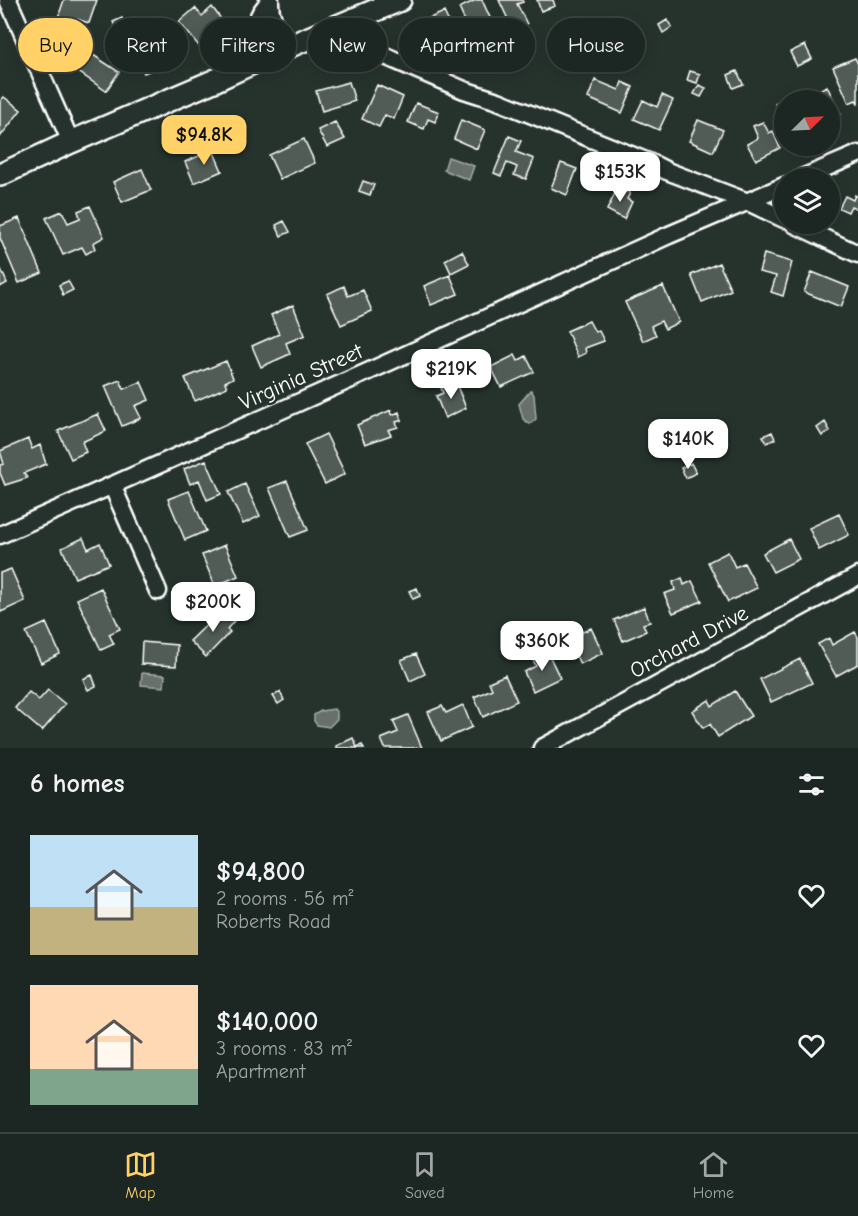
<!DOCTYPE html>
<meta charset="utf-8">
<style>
body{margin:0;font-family:"Comic Neue",sans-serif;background:#252e2a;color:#f1f3f6;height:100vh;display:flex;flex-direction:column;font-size:22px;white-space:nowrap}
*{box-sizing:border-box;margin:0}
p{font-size:20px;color:#a0a5a5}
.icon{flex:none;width:33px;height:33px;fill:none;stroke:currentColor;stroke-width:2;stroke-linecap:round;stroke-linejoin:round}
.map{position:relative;height:748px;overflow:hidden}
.details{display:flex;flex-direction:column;background:#1c2622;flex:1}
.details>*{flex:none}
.top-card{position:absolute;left:18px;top:18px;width:822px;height:54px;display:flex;gap:12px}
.needle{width:39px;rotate:66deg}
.controls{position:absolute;left:774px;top:90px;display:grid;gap:12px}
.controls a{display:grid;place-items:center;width:66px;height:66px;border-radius:50%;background:#1c2622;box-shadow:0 3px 15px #0003,0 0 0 2px #3a4340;font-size:30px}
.price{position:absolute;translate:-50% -51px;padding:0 14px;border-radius:12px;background:#fff;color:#222;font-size:20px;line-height:39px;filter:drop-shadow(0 2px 3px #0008)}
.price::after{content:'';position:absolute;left:50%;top:36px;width:18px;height:14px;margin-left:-9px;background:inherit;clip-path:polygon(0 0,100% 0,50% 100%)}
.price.selected{background:#ffd166;color:#111}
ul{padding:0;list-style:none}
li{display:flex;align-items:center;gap:18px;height:150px;padding:0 30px}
li span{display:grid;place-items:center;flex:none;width:168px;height:120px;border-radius:0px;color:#555}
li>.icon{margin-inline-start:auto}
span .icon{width:72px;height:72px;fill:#fffc;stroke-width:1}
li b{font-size:26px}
h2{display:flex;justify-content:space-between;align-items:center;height:72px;padding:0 30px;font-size:26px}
.pill{padding:0 21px;border-radius:27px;background:#1c2622;box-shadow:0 3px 15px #0003,0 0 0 2px #3a4340;font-size:21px;line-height:54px}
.pill.selected{background:#ffd166;color:#111}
.dock{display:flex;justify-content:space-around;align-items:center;height:84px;border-top:2px solid #3a4340;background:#1c2622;font-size:16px;color:#a0a5a5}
.dock a{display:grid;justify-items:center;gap:3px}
.dock .selected{color:#ffd166}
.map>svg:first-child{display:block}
.water{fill:#67706c;stroke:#a4a9a7;stroke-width:1.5}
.building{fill:#515c57;stroke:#fff;stroke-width:1.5}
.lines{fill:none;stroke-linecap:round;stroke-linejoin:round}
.minor-casing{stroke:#fff;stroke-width:21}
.major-casing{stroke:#fff;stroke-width:26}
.minor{stroke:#26332d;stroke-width:16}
.major{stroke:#26332d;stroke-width:21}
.labels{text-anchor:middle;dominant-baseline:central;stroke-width:5;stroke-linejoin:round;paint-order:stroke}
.street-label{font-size:22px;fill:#fff;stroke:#26332d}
</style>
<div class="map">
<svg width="858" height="748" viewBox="0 0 858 748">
<rect width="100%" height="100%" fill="#26332d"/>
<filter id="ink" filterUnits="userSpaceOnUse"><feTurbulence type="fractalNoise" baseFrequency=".0167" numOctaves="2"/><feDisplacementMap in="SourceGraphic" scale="12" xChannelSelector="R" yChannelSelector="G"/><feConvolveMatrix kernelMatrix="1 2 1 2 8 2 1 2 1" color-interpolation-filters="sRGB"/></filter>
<g filter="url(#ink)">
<path class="water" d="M448 157 474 166 469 180 444 170Z
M531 390 534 395 536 419 530 424 523 419 519 404Z
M142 673 165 675 164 687 141 685Z
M334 709 337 713V719L329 727 317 725 314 721V715L321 711Z"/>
<path class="building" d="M64 0H97L89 23 76 19 70 35 54 29Z
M476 0H482L496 31 474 41 459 8Z
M499 0H522L523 2 517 4 527 24 513 30Z
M537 0H553L555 6 541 11Z
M212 7 225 24 199 46 179 22 195 8 202 16Z
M444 12 454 33 433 43 423 21Z
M122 18 127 29 118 33 113 22Z
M667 20 672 27 663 33 659 25Z
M165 35 175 61 144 73 136 54 147 50 145 44Z
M577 44 585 59 569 67 561 52Z
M805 45 812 59 797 66 790 52Z
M90 53 119 72 106 91 77 71Z
M855 58 858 64V103L856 100 849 103 833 67Z
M690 71 700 74 697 83 687 80Z
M737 71 743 84 733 88 728 75Z
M595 80 619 90 622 82 633 87 622 113 588 98Z
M349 82 355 101 322 111 316 91Z
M377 85 403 97 394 119 385 115 379 127 362 119Z
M699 85 706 88 701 97 694 94Z
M827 86 841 115 830 121V100H811L808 95Z
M662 95 673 100 659 130 634 119 643 100 657 107Z
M792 96 794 100H784V127L775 103Z
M4 97 21 110 0 137V101Z
M416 103 439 112 435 122 428 119 424 129 408 122Z
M461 120 485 130 477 149 454 139Z
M698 120 723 130 713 152 689 141Z
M335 122 345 139 327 147 318 130Z
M763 122 769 133 773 131 780 148 756 160 747 144 758 138 753 126Z
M509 136 521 141 516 152 534 159 526 179 514 175 517 167 507 163 501 176 494 173Z
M304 139 315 163 280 179 269 155Z
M213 150 222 171 194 183 185 162Z
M561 163 577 169 567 195 551 188Z
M142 169 151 190 122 202 113 182Z
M363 181 374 185 370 195 359 191Z
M618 187 630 193 627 199 632 202 624 219 607 210Z
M855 195 858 197V209L851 206 848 212 839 208 845 196 853 200Z
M90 206 104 237 93 243 95 249 86 254 82 247 63 255 46 218 62 211 68 223 80 218 78 211Z
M19 218 42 273 19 283 0 238V226Z
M284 221 290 232 281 236 276 225Z
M462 251 469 264 451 273 445 260Z
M764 254 792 262 783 296 771 292 776 276 759 272Z
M719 263 731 290 702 302 691 275Z
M0 267 7 283 0 287Z
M812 272 849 287 841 307 804 292Z
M450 275 458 294 431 305 424 286Z
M68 281 73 290 63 295 59 285Z
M344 286 348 296 363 290 372 311 341 325 327 294Z
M663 286 679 322 665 329 661 321 651 326 656 335 643 341 625 302Z
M293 305 305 335 286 343 290 354 261 367 252 346 279 334 271 315Z
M589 321 595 332 599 331 604 341 585 348 586 353 578 357 567 331Z
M515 355 518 361 526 356 534 372 501 387 491 367Z
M226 361 233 378 225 382 227 387 195 401 185 378Z
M120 380 124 389 141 382 149 400 135 406 141 418 122 426 105 386Z
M455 381 466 408 445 418 436 396 443 393 441 388Z
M391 410 392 415 399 412 402 420 396 422 398 427 388 430 391 435 365 444 357 425Z
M98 414 106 431 82 442 86 452 71 459 58 431Z
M825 422 830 431 822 436 817 428Z
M772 432 775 439 767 443 763 436Z
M326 434 345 474 325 484 305 444Z
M28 439 32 449 40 445 46 464 24 473 27 478 5 485 0 473V465L4 464 0 451Z
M690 446 693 453 685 456 682 450Z
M206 460 221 494 207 500 199 480 190 484 184 469Z
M691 463 696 473 686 478 681 468Z
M287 481 308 530 290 537 269 488Z
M245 484 260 516 243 524 228 492Z
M189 491 206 531 185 540 168 499Z
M839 514 849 535 819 550 809 528Z
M83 538 88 549 100 543 109 564 75 578 62 548Z
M789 539 799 559 773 572 763 553Z
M225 545 238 576 215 586 202 555Z
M728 552 735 567 744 563 757 588 728 602 708 562Z
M11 569 25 601 1 612 0 609V573Z
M682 578 684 585 692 581 702 601 673 613 664 594 675 590 673 582Z
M101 588 120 629 109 634 114 644 101 650 77 599Z
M417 588 420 596 413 599 409 591Z
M644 607 650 622 643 624 646 631 623 641 614 620Z
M223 609 234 621 227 629 230 632 206 657 190 641Z
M46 623 60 654 41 663 26 632Z
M591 628 603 653 580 664 568 639Z
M855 632 858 637V664L836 676 818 644 829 638 832 645Z
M142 642 177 645 176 666 141 664Z
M547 651 560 678 533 691 524 672 536 666 532 658Z
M416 654 425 674 410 681 401 660Z
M800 659 812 683 771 702 760 679Z
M92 675 96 686 88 690 83 679Z
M505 675 517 701 483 717 474 697 492 689 489 682Z
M48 690 65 704 42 731 15 708 29 692 39 700Z
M735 691 751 716 718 737 710 724 703 728 692 711 709 700 712 706Z
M280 692 284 700 278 704 273 696Z
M463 705 472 727 441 741 428 712 442 706 446 713Z
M408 715 422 748H385L381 739 398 732 393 721Z
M353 738 357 747 362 745 364 748H336V746Z"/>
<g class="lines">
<defs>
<path id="minor" d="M8 0 71 142
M270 0C269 17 279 33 285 48
M327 31 464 90 498 101 653 164 667 171 748 202 784 219
M220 77 243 48 261 12 270 0
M802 178 858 154
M794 224 858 254
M112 485 158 591
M0 535 365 373 669 235 784 186
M542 748 858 576"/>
<path id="major" d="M0 175 71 142 216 80 285 48 400 0"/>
</defs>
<use href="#minor" class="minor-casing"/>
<use href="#major" class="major-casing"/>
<use href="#minor" class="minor"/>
<use href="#major" class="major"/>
</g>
</g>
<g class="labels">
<g class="street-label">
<text transform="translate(301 377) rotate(-24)">Virginia Street</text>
<text transform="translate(689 642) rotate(-28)">Orchard Drive</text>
</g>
</g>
</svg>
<div class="controls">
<a><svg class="needle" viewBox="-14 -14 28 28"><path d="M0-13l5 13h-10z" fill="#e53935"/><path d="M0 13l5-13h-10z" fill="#a0a5a5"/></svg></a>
<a><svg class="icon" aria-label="layers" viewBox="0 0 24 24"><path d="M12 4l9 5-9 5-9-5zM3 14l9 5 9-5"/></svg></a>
</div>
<b class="price selected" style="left:204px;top:166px">$94.8K</b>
<b class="price" style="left:620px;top:203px">$153K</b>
<b class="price" style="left:451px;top:400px">$219K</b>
<b class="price" style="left:688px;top:470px">$140K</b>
<b class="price" style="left:213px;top:633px">$200K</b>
<b class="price" style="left:542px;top:672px">$360K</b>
<div class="top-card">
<a class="pill selected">Buy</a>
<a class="pill">Rent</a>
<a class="pill">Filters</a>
<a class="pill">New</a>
<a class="pill">Apartment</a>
<a class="pill">House</a>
</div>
</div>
<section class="details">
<h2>6 homes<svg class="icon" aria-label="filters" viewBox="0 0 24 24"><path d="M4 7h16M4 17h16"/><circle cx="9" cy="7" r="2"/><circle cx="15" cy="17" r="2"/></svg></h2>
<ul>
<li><span style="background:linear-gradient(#bfe0f5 60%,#c2b280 0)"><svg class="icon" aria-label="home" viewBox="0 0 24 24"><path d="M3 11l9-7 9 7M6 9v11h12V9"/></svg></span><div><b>$94,800</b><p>2 rooms · 56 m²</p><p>Roberts Road</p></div><svg class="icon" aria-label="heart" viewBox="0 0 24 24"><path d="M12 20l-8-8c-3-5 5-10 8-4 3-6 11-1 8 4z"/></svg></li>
<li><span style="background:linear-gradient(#ffd9b3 70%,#7fa58c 0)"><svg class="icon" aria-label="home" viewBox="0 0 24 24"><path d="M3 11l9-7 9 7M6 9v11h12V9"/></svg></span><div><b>$140,000</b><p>3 rooms · 83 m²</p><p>Apartment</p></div><svg class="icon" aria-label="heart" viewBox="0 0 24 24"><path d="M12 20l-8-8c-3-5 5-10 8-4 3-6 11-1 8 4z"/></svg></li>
</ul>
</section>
<nav class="dock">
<a class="selected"><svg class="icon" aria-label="map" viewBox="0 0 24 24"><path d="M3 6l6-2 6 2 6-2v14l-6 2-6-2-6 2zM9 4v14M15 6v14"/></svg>Map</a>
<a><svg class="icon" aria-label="saved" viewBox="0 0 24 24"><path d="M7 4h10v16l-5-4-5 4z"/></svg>Saved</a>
<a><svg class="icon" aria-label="home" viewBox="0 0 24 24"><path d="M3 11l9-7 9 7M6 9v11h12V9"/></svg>Home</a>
</nav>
